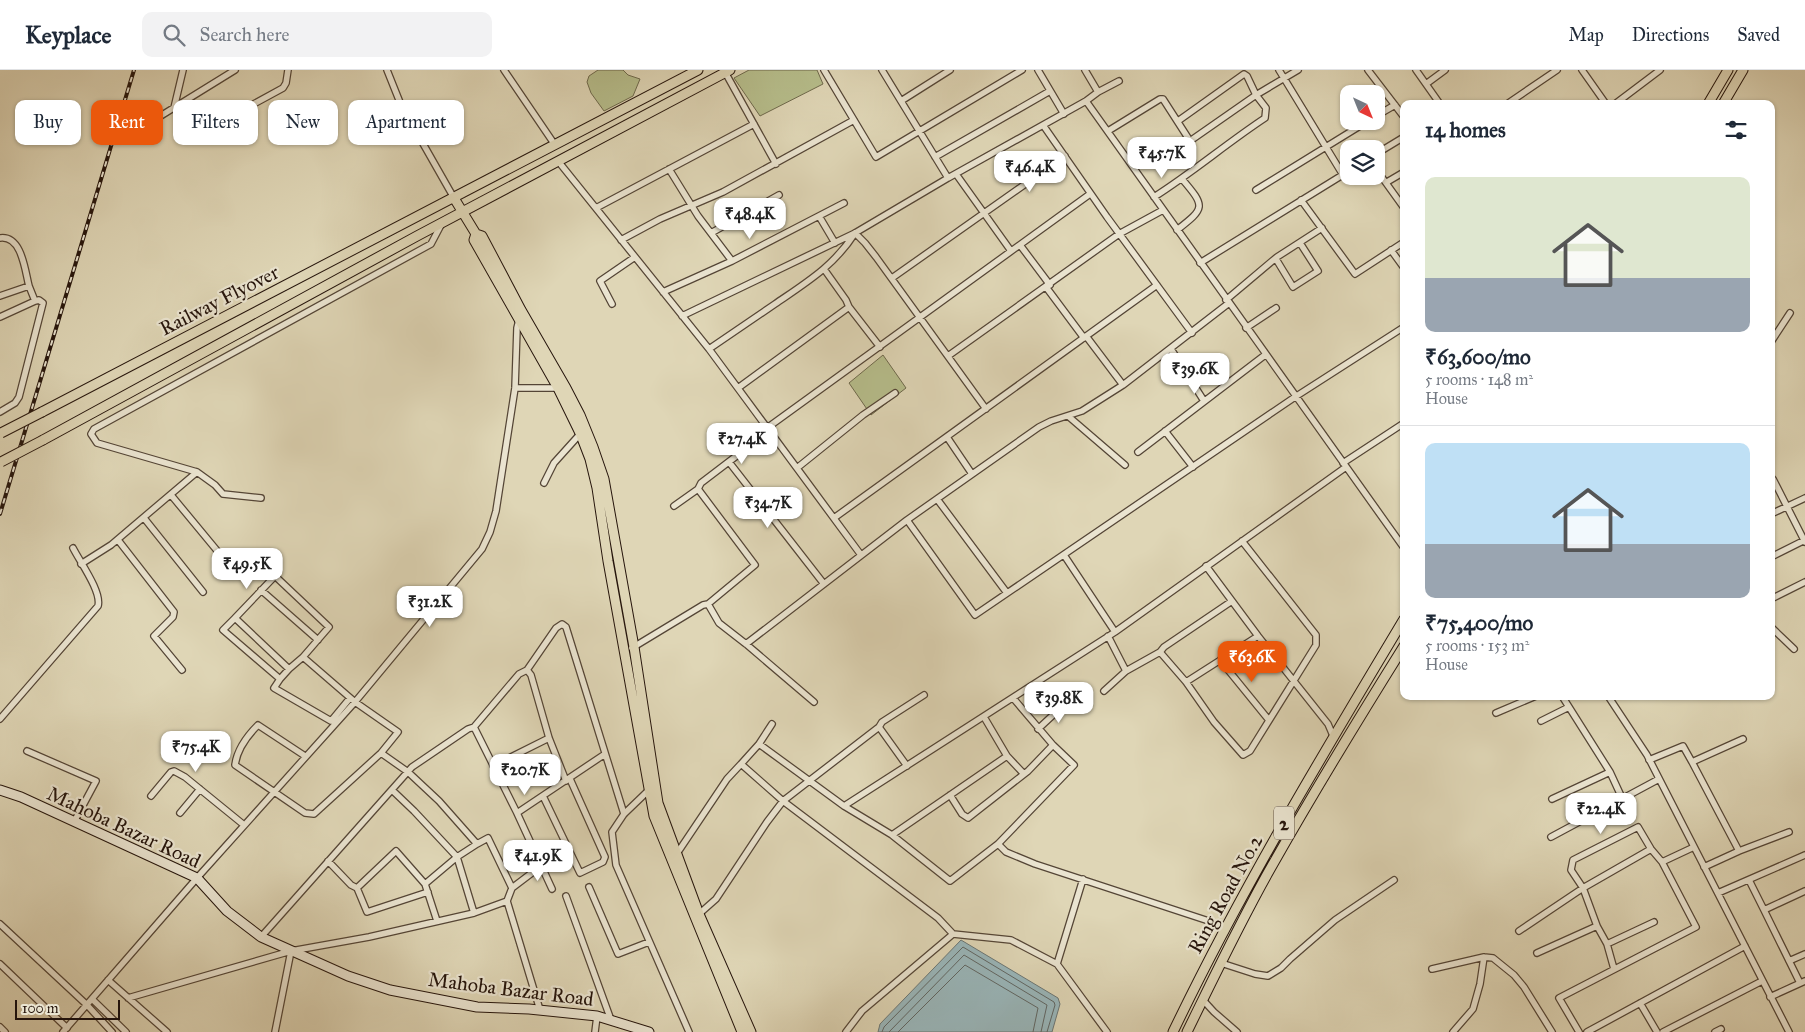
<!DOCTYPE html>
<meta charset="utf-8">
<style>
body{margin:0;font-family:"IM FELL Great Primer",serif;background:#f2f2f3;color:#1f2937;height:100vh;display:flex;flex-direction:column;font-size:19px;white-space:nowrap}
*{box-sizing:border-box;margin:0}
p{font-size:16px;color:#747a83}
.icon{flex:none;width:28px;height:28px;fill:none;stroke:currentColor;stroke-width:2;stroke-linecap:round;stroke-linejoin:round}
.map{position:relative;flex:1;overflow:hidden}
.panel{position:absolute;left:1400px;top:30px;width:375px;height:600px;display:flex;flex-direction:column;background:#fff;border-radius:10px;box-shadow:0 1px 4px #0004}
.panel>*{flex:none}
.banner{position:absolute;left:15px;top:30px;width:475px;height:45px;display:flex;gap:10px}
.needle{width:32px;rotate:137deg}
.controls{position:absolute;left:1340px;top:15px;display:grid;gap:10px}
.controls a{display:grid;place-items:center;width:45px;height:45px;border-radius:10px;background:#fff;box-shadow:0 1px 4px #0004;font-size:25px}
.scale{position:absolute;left:15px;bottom:12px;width:105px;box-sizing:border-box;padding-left:5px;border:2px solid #26150c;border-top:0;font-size:14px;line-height:18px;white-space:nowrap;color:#26150c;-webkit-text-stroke:4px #eae4d0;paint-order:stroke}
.price{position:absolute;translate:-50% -42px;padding:0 11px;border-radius:10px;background:#fff;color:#222;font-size:16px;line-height:32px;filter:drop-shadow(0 1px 2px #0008)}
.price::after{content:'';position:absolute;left:50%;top:30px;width:15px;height:11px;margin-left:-8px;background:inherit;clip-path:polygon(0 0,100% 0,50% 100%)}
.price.on{background:#ea580c;color:#fff}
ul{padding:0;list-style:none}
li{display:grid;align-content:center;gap:10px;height:265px;padding:0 25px}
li+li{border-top:1px solid #e0e1e3}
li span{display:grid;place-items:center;height:155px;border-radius:10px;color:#555}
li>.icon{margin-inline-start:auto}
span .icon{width:90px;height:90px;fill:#fffc;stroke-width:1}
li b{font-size:21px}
h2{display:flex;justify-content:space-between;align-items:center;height:60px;padding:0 25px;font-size:21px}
.pill{padding:0 18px;border-radius:10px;background:#fff;box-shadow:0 1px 4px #0004;font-size:18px;line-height:45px}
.pill.on{background:#ea580c;color:#fff}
header{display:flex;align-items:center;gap:30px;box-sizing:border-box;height:70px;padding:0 25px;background:#fff;border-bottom:1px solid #e0e1e3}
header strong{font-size:24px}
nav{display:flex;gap:28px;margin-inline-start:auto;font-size:18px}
.search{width:350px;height:45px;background:#f2f2f3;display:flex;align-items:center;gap:12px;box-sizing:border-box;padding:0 18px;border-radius:10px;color:#747a83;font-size:19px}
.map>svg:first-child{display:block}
.green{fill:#b6bd8b;stroke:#6e694c}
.water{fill:#99b6ba;stroke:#6b7674}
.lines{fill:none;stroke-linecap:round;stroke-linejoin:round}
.shore{stroke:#606663;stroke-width:1}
.street-casing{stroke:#544536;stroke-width:8}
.secondary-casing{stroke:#26150c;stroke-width:11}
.primary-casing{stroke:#26150c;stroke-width:11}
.street{stroke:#eae4d0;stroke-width:5.5}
.secondary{stroke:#eae4d0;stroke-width:9}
.primary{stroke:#dfd6b6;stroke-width:9}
.rail-casing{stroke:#26150c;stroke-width:4}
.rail{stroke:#eae4d0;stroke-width:2;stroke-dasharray:5.5;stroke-linecap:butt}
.primary-bridge-casing{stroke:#26150c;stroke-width:11;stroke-linecap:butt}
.primary-bridge{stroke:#dfd6b6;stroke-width:9}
.labels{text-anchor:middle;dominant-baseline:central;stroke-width:4.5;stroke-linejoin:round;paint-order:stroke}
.shield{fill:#eae4d0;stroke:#615347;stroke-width:1}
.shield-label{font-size:19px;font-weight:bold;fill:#26150c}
.street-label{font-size:20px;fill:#26150c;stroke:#eae4d0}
</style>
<header>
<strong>Keyplace</strong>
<div class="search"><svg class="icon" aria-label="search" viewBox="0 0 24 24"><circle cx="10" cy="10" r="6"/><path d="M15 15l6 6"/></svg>Search here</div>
<nav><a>Map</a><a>Directions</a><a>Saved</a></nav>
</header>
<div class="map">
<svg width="1805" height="962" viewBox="0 0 1805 962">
<rect width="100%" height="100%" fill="#dfd6b6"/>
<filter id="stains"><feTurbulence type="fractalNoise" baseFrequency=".004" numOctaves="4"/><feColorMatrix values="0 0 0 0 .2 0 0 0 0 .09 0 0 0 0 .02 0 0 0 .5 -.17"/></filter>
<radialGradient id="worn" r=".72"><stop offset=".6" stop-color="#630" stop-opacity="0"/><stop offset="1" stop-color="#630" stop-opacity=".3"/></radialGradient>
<path class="green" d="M598 0H623L628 5 640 9 633 26 604 41 591 23 587 12 589 6Z
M749 0H817L823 14 760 46 734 8Z
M883 285 906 318 871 345 849 313Z"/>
<path class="water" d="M961 870 1058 928 1060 934 1052 962H878L880 954Z"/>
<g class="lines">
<path class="shore" d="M882 962 884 957 963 877 1054 932 1055 935 1047 962
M889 962 964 885 1047 935 1041 962
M898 962 965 895 1038 938 1033 962"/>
<defs>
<path id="street" d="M387 0 401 35 454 128
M504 0 555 75
M824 0 876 87 1022 0
M882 0 948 108
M1038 0 1064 44
M1085 0 1098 22
M1279 0 1343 105
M1368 0 1404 47
M1416 0 1440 34
M1582 0 1606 34
M725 2 776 94
M1426 14 1445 0
M901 31 950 0
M1086 31 1404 478
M1507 34 1557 0
M1615 34 1660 0
M174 38 183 0
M1376 46 1395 35
M228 48 283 18 286 13 288 0
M146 55 235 0
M1043 55 1107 147 1192 263
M1108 61 1160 29H1163L1190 71 1256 25 1298 0
M1376 84 1404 67
M935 87 1050 21
M558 91 709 279 861 485
M669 99 698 146 732 191
M1376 99 1404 138
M956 104 1011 181
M1387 112 1404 102
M1256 120 1368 51
M1154 127C1192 103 1227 73 1265 48L1266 38 1256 25 1247 6 1244 4 1178 51
M1301 130 1355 204 1404 172
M596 138 754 54
M819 146 835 173
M1177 160C1205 138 1206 137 1182 109
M711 163 779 125
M0 168C22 165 25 201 29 216
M621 170 660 149 723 122 854 50
M1020 175 1050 215
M1391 180 1404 198
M1276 189 1293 217 1318 201 1300 173
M1200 193 1349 101
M824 199 846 230 849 237 880 277
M892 208 1065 86
M1046 217 1084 268
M663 222 732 191 844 133
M0 226 29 216 35 231 0 247
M1226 230 1277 187 1322 158
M612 234 600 211 635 187
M682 246 855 163 948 108 1086 31 1098 22 1119 11
M1246 258 1276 238
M1086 266 1123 315
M1771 272 1790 243
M709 279C731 264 753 249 775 234 807 212 834 196 855 163L865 173 876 187 986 339
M1171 279 1204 331
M948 286 1119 164 1163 140
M515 318H558
M738 318 849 237
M0 342 15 333 19 327 43 233 39 230 35 231
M1068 346 1125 395
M1165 361 1193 397
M947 367 972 404
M1138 382 1265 285
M729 392 824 514
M1343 393 1404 353
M797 398 863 345 895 323
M197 402 215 415 223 424 261 428
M1771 409H1773L1805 472
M544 413 554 393 581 363
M171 425 219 483
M937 429 1007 523
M674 436 698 419 701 413 760 368 767 358 1090 124
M1771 444 1805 428
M144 448 203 522
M834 448 1157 215
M907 450 975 545 1295 327 1404 257
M118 470 174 542 173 547 154 566 182 600
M1064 485 1115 562
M1771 487 1805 470
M81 494 111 475 197 402 97 373 91 364 94 359 431 174 441 155
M1206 496 1258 566 1328 654 1334 668
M261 520 318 570
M1771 529 1805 512
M708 534 719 553 746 574 814 632
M235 548 223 560 280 609 289 599 235 548 275 506 329 557 303 587 355 632 398 662 381 683 314 744 305 743 235 695C237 680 248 665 258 655L305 686
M1771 557 1794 579
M1108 566 1126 601
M746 574 907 450 1039 357 1051 351 1082 341 1123 315 1229 233
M632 578 703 535 708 534 755 495 698 419
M1160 582 1186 612 1214 652 1243 685 1250 681 1316 575V565L1242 471
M1220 590 1268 649
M289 599 303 587
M527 600 531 605 549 668 566 711
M280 609 274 618 331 651 350 628
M1186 612 1258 566
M1104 621 1126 601 1160 582 1164 577 1232 531
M1562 626 1610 702 1622 728
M1608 626 1647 685 1789 962
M1496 643 1536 626
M984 647 1007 686 1023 703
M0 649 98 536C102 522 80 492 73 478
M1541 651 1569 637
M474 657 517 743 552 819
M879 657 907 696
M1038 659 1066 633
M759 674 772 654
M27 681 96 711 74 752
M381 683 408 702 439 731 477 774 488 768 512 818
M1649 690 1683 676 1692 692
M741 694 759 674 844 736 892 765 950 811 998 774 1074 695 1053 675 1013 628
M493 696 549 668
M650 719 624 744 612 762 616 795 689 962
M392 720 414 741 457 787 474 843
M950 725 962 744 968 748 1028 701 1053 675
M151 726 171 702 174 701 185 707 244 755
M543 726 580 803 603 792 605 787 570 709
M1552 729 1610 702
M844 736 1115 562 1346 397
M180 743 200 719
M517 743 605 684
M892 765 1007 686
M1551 767 1659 709
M998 774 1006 782 1035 794 1227 857
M1739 781 1692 692 1743 669
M676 785 727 709 741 694 783 731 938 848 953 864
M328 791 351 815 357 818 367 842 428 822
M1662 792 1694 777
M1704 797 1739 781 1789 762
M1083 809 1057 894 1107 962
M1749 810 1764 840 1805 821
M425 814 457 787 477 774
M589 817 618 884 649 872
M357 818 396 781 425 814 437 851
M1718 823 1805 785
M566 826 611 950
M1764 840 1800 913
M699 844 716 829 767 752 783 731 879 657 882 652 924 625
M0 854 87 935 112 962
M1519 861 1583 818 1651 779
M261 867 412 697 468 659 474 657 519 604 527 600 556 558 562 554 566 557 624 744
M1607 874 1654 852
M1537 883 1597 856
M1789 891 1805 884
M1221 893 1255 904 1268 906 1281 898 1290 889 1335 850 1394 810
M0 894 67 958
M1432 899 1484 887 1493 888 1514 905 1524 917 1552 962
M108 910 167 962
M1770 927 1805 911
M128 928 291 881 369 867 474 843 507 831
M92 929 126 962
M1203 930 1214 942 1237 962
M1640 933 1657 962
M540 940 507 831 512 818 541 796
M0 957 5 962
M63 962 197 808 355 632 482 479 490 462 496 441 515 318 517 258 519 250
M275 962 291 881
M595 962 597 946
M846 962 862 941 953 864 1011 870 1057 894
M1453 962 1473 939 1480 914 1484 887
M1579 962 1559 928 1696 857 1662 792 1651 779 1638 757 1573 790 1571 800 1583 818 1597 856 1607 874 1614 899
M1587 962 1745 876
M1663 962 1762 911
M1715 962 1721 959"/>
<path id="secondary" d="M0 720 21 727 197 808 227 841 261 867 348 906 390 920 477 937 529 939 597 946 649 962"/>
<path id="primary" d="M1708 34 1728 0
M1723 34 1743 0
M454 128 476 164 482 166 521 240 566 318 580 345 593 377 604 409 634 577 658 733 699 844 751 962
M476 164 474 170 558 318 580 363 590 389 597 418 608 491 654 746 742 962
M42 342 698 0
M43 370 417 166 730 0
M1173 962C1241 820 1323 684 1404 549
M1187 962C1215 905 1242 848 1273 794 1315 720 1359 648 1404 576"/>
</defs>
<use href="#street" class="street-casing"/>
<use href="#secondary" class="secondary-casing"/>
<use href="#primary" class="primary-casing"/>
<use href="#street" class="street"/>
<use href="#secondary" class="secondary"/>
<use href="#primary" class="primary"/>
<defs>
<path id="rail" d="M0 444 134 0"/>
</defs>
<use href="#rail" class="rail-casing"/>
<use href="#rail" class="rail"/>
<defs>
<path id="primary-bridge" d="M1 363 42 342
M1 392 43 370"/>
</defs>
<use href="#primary-bridge" class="primary-bridge-casing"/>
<use href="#primary-bridge" class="primary-bridge"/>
</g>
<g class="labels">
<rect class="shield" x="1274" y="736.5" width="20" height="33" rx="4"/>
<g class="shield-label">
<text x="1284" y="753">2</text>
</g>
<g class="street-label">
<text transform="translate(219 230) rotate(-27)">Railway Flyover</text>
<text transform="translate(124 757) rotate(25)">Mahoba Bazar Road</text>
<text transform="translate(1225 824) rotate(-61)">Ring Road No.2</text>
<text transform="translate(511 919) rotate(7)">Mahoba Bazar Road</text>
</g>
</g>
<rect width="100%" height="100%" filter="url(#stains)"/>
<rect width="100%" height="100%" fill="url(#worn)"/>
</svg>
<div class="controls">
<a><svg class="needle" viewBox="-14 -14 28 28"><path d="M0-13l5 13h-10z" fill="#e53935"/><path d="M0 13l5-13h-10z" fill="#747a83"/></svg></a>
<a><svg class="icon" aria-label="layers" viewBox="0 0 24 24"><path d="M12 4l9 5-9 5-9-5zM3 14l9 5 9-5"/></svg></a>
</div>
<div class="scale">100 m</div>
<b class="price" style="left:1162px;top:109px">₹45.7K</b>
<b class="price" style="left:1030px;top:123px">₹46.4K</b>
<b class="price" style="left:750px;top:170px">₹48.4K</b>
<b class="price" style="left:1195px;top:325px">₹39.6K</b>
<b class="price" style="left:742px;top:395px">₹27.4K</b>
<b class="price" style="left:768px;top:459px">₹34.7K</b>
<b class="price" style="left:247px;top:520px">₹49.5K</b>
<b class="price" style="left:430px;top:558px">₹31.2K</b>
<b class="price on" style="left:1252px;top:613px">₹63.6K</b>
<b class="price" style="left:1059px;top:654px">₹39.8K</b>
<b class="price" style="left:196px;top:703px">₹75.4K</b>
<b class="price" style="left:525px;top:726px">₹20.7K</b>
<b class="price" style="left:1601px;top:765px">₹22.4K</b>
<b class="price" style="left:538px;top:812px">₹41.9K</b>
<div class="banner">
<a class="pill">Buy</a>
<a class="pill on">Rent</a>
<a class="pill">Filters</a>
<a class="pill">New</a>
<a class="pill">Apartment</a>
</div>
<section class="panel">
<h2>14 homes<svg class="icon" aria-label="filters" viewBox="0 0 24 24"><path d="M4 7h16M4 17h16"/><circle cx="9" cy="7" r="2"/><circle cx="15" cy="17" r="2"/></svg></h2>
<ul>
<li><span style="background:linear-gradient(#dfe7d0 65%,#9aa5b1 0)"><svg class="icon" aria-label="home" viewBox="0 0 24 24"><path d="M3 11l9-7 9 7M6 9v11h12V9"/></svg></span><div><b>₹63,600/mo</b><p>5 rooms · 148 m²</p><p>House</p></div></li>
<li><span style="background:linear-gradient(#bfe0f5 65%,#9aa5b1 0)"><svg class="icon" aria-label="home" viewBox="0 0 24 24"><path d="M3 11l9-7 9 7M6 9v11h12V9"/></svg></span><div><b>₹75,400/mo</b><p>5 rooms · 153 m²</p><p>House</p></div></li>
</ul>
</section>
</div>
